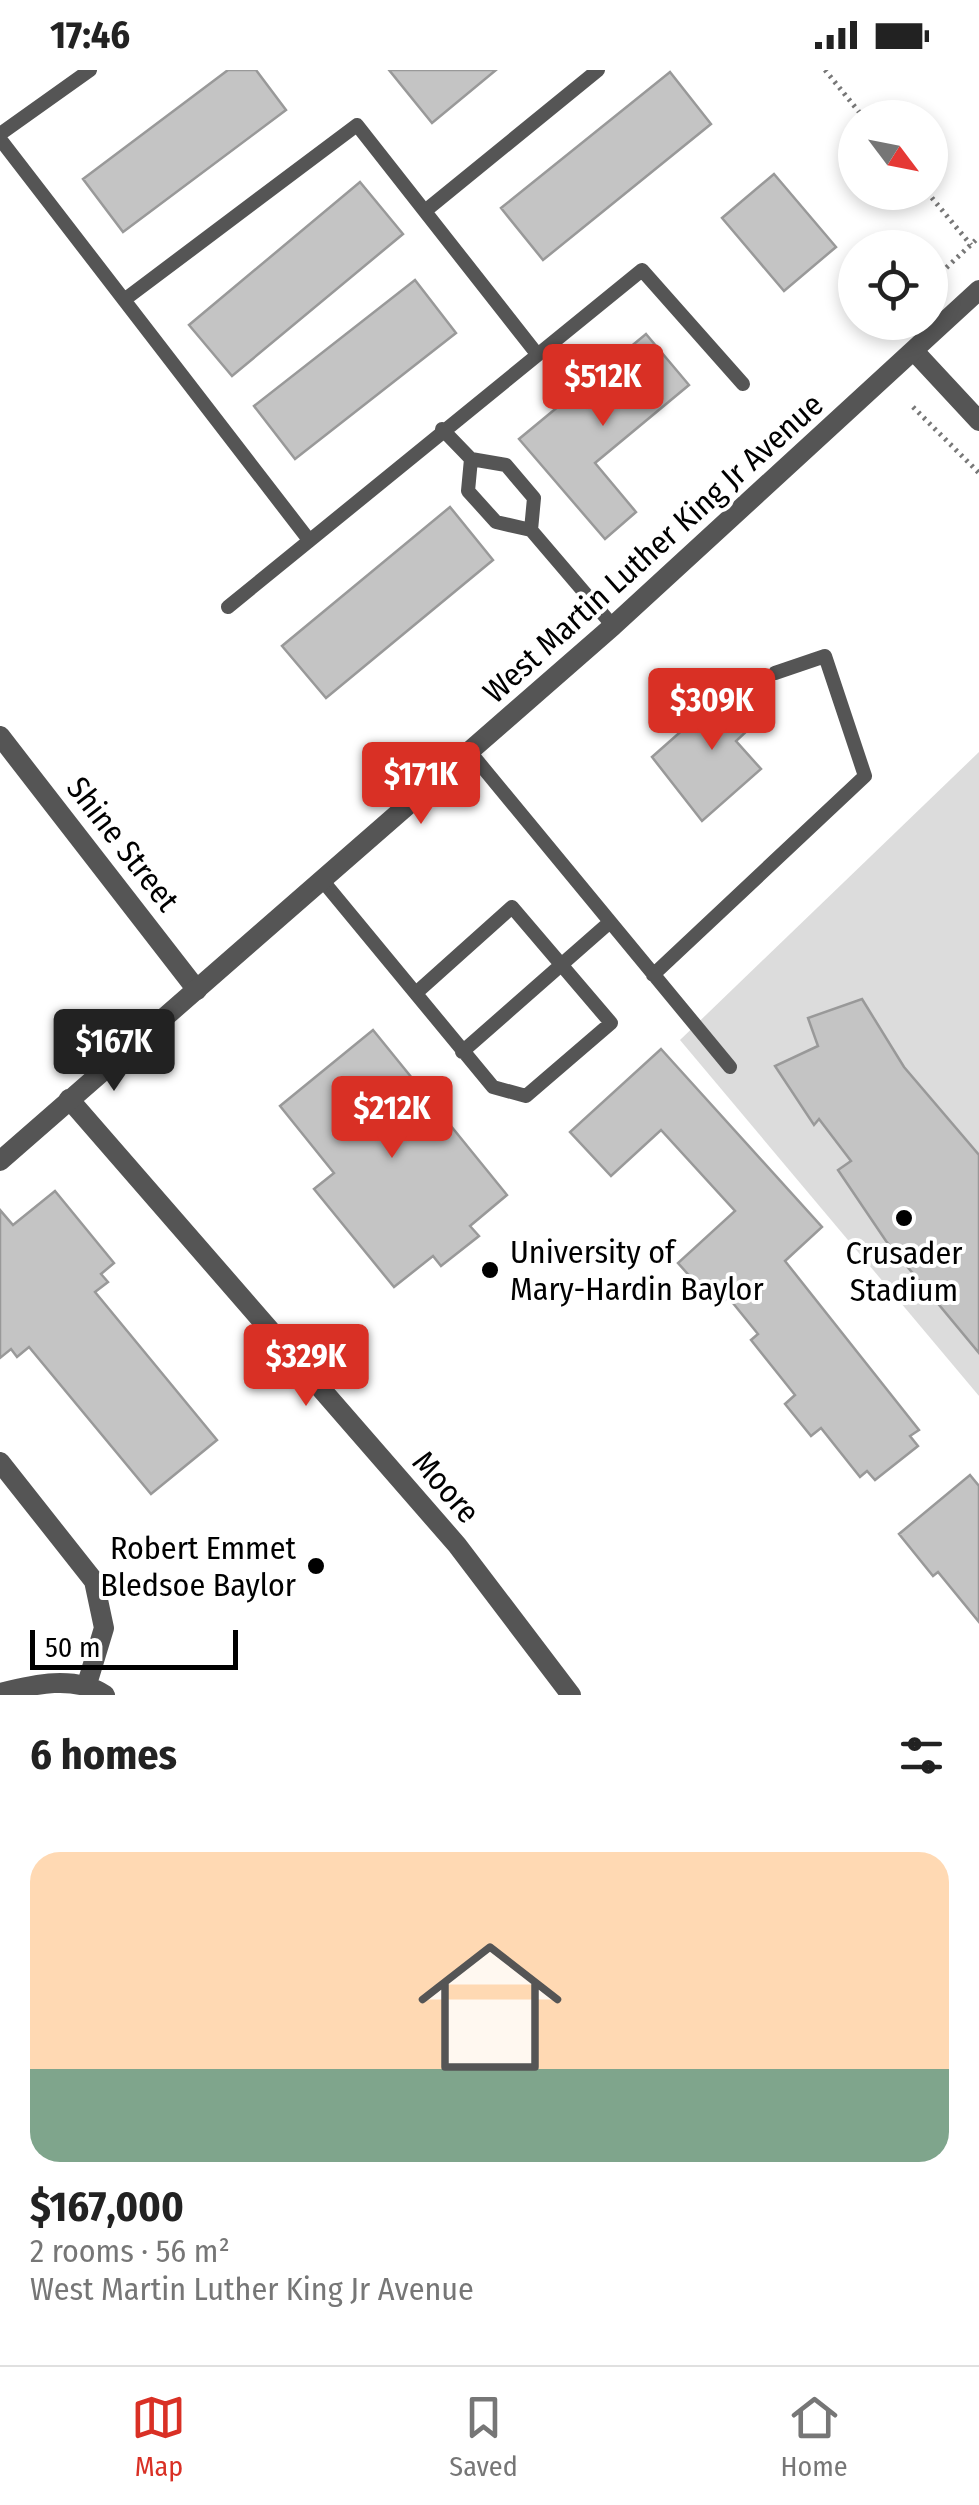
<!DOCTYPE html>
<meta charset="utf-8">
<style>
body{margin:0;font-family:"Fira Sans Condensed",sans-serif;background:#f6f6f6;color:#222;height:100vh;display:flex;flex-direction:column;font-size:38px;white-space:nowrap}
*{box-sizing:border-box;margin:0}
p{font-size:32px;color:#767676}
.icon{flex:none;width:55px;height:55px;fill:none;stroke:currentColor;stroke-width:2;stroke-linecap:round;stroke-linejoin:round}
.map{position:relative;height:1625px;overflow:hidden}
.panel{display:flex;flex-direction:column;background:#fff;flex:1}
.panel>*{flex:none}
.needle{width:65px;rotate:122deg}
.fabs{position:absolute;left:838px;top:30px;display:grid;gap:20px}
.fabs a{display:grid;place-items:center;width:110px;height:110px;border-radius:50%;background:#fff;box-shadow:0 5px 15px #0003;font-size:50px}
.scale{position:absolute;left:30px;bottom:25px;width:208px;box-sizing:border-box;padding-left:10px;border:5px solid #000;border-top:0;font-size:28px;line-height:35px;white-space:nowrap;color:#000;-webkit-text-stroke:8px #fff;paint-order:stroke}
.price{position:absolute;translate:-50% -85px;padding:0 22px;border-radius:10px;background:#d93025;color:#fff;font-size:32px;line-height:65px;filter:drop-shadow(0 2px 5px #0008)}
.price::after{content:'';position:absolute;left:50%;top:60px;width:30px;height:22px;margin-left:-15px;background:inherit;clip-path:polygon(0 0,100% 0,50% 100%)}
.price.active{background:#222;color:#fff}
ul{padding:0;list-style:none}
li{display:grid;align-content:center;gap:20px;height:530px;padding:0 30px}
li span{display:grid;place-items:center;height:310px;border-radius:30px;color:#555}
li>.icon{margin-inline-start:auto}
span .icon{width:180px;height:180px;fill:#fffc;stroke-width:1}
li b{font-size:42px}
h2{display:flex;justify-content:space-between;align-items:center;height:120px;padding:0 30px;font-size:42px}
.status{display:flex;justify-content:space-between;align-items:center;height:70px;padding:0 50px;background:#fff;direction:ltr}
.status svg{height:28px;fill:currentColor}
.menu{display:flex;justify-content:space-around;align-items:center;height:140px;border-top:2px solid #e0e0e0;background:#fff;font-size:28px;color:#767676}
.menu a{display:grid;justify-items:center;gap:5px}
.menu .active{color:#d93025}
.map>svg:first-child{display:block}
.green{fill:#dcdcdc}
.building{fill:#c4c4c4;stroke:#999;stroke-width:2.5}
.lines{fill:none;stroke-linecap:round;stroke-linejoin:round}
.path{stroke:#777;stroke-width:5;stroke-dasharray:2.5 5;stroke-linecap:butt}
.service{stroke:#555;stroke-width:14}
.minor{stroke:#555;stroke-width:20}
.tertiary{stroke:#555;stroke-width:20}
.poi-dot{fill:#000;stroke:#fff;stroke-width:4}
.labels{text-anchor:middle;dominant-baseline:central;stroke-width:8;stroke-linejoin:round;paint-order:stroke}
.street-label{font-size:32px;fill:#000;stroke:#fff}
.poi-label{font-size:32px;fill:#000;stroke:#fff;text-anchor:start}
</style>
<div class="status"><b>17:46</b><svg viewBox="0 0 49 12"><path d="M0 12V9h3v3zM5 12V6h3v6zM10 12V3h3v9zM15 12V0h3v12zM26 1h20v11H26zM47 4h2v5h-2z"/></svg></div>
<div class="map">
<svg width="979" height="1625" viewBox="0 0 979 1625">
<rect width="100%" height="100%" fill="#fff"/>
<path class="green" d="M979 682V1326L680 970Z"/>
<path class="building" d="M228 0H256L286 40 123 162 83 109Z
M389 0H496L432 53Z
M670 2 711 54 543 190 501 138Z
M774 104 836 177 784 221 722 148Z
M360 112 403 164 232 306 189 255Z
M415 210 456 263 295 389 254 336Z
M646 264 689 315 595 393 636 442 605 469 519 369Z
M450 437 493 490 326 628 282 576Z
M737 612 765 644 736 671 761 699 702 751 652 687Z
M862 929 904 997 979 1085V1283L886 1171 838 1100 851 1091 819 1049 814 1055 775 996 818 976 808 948Z
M373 960 507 1125 470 1156 479 1166 441 1196 433 1186 394 1217 314 1119 334 1103 280 1036Z
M661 979 822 1157 785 1191 919 1360 910 1366 918 1376 875 1410 867 1401 860 1407 821 1358 811 1366 785 1334 795 1325 751 1270 758 1264 728 1227 717 1237 678 1193 735 1141 661 1060 611 1106 570 1062Z
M55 1121 114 1193 101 1204 108 1212 95 1222 217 1370 151 1424 29 1277 17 1287 11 1279 0 1288V1140L13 1155Z
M970 1405 979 1416V1552L938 1502 933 1506 899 1464Z"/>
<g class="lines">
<path class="path" d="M825 0 864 48
M927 122 971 175
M930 213 979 167
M913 337 979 403"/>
<path class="service" d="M0 64 90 0
M0 69 309 470
M425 141 598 0
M124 230 357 55 537 284
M442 359 471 389
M471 389 506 395 534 428 531 460 496 452 468 421Z
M531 460 613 556
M228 537 642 200 743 314
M470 682 730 997
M322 810 493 1017 526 1026 611 953 512 837 416 923
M653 905 865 706 825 586 775 603
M462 982 610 852"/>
<path class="minor" d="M914 281 979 351
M0 666 197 920
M69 1029 457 1475 571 1625
M0 1392 94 1511 104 1558 87 1614
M0 1623C34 1614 75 1605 105 1625"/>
<path class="tertiary" d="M0 1091 613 556 979 220"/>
</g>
<g class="poi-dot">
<circle cx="904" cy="1148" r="10"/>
<circle cx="490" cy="1200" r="10"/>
<circle cx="316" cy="1496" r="10"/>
</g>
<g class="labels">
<g class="street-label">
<text transform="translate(653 478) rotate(-42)">West Martin Luther King Jr Avenue</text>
<text transform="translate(123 774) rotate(52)">Shine Street</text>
<text transform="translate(446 1417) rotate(49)">Moore</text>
</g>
<g class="poi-label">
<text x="510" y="1182">University of<tspan x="510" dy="37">Mary-Hardin Baylor</tspan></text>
<text x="904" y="1183" text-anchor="middle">Crusader<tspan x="904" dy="37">Stadium</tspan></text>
<text x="296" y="1478" text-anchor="end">Robert Emmet<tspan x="296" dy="37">Bledsoe Baylor</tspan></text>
</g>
</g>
</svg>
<div class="fabs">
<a><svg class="needle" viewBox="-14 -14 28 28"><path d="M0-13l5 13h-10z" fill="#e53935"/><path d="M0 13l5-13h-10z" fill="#767676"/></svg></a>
<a><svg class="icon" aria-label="locate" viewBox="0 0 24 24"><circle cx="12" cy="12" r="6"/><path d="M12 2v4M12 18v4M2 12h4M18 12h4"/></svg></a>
</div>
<div class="scale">50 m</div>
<b class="price" style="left:603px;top:359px">$512K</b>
<b class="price" style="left:712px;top:683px">$309K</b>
<b class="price" style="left:421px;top:757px">$171K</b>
<b class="price active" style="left:114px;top:1024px">$167K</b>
<b class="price" style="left:392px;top:1091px">$212K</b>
<b class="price" style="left:306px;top:1339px">$329K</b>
</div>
<section class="panel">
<h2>6 homes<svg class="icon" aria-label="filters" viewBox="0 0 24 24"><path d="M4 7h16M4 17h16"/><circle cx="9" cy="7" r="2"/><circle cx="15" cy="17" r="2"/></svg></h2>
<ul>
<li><span style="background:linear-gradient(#ffd9b3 70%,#7fa58c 0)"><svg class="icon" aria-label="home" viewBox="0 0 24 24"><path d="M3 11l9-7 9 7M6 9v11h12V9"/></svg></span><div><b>$167,000</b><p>2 rooms · 56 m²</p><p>West Martin Luther King Jr Avenue</p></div></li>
</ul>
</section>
<nav class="menu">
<a class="active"><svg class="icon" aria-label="map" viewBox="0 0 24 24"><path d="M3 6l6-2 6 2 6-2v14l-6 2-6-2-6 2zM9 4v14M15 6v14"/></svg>Map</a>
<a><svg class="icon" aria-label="saved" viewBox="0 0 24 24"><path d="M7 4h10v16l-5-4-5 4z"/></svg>Saved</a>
<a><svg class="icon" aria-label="home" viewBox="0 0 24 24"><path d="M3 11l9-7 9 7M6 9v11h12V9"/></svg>Home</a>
</nav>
